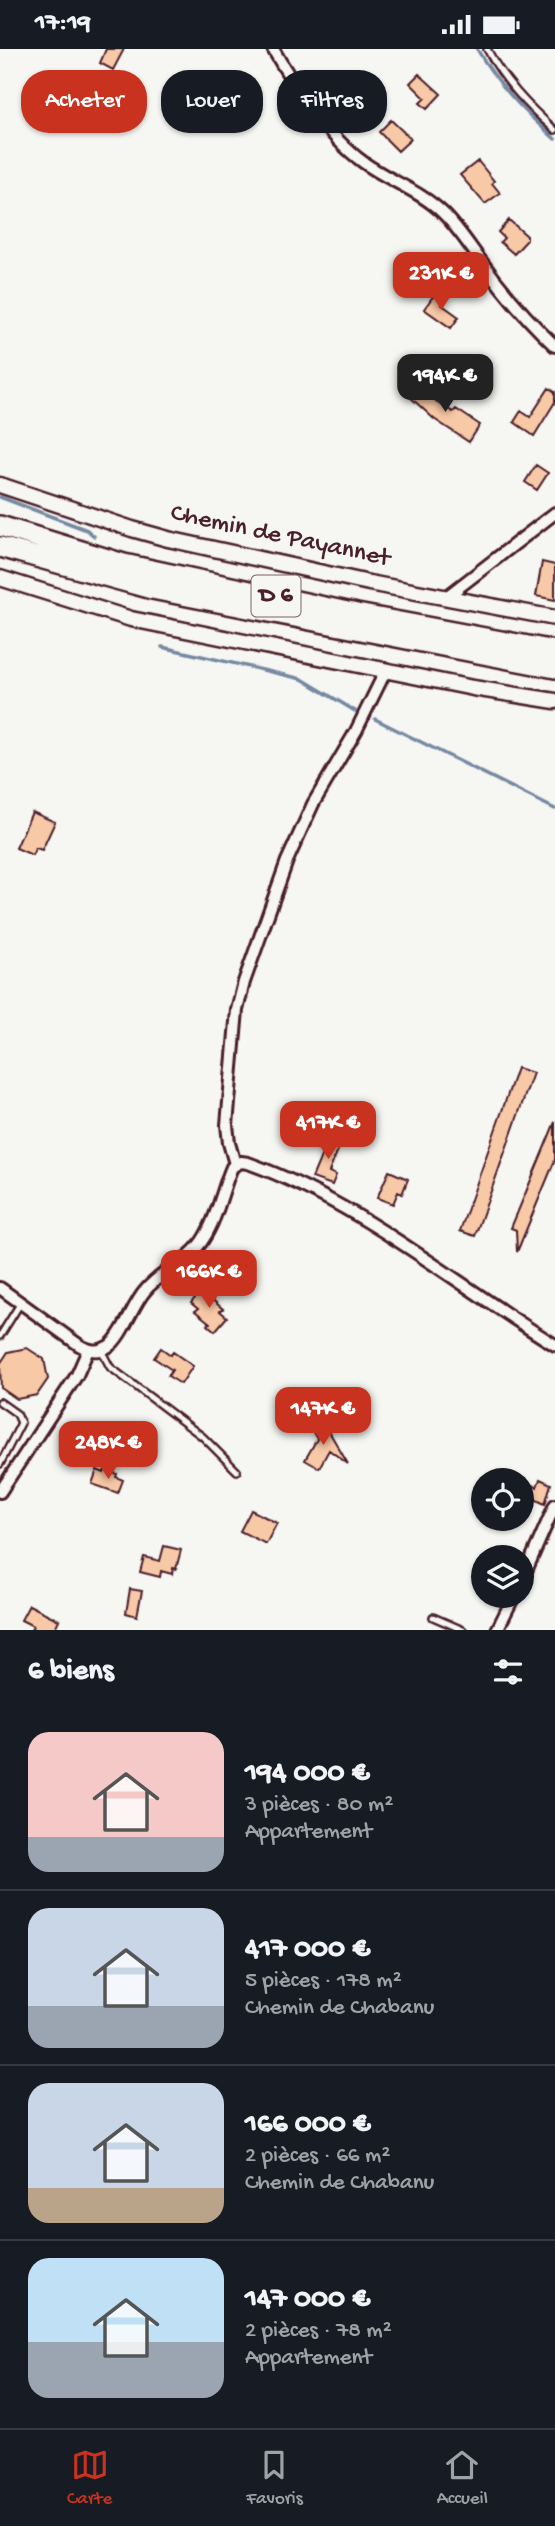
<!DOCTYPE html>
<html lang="fr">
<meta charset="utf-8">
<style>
body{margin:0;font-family:"Gochi Hand",sans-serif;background:#20242c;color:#f1f3f6;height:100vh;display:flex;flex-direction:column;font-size:26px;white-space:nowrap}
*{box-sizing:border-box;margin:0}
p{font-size:23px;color:#9ea1a6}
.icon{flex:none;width:38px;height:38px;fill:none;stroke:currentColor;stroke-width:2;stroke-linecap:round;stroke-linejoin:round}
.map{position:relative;height:1581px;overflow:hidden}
.drawer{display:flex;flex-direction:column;background:#171b24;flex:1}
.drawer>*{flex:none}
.hud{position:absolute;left:21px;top:21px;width:514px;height:63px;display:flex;gap:14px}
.tools{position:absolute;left:471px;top:1419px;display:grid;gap:14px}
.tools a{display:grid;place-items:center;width:63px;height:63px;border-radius:50%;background:#171b24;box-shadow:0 2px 5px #0004;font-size:35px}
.price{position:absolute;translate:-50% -60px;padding:0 16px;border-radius:14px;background:#c8321e;color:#fff;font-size:23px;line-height:46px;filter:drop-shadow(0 2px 4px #0008)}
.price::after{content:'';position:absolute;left:50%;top:42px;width:21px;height:16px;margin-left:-10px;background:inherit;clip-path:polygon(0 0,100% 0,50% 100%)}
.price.current{background:#222;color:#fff}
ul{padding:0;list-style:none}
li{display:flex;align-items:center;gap:21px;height:175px;padding:0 28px}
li+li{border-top:2px solid #363941}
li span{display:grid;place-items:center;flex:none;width:196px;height:140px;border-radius:21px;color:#555}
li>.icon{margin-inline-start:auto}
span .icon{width:84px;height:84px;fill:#fffc;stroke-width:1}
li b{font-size:30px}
h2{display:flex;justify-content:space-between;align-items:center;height:84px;padding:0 28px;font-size:30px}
.chip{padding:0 24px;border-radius:28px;background:#171b24;box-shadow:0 2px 5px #0004;font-size:24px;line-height:63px}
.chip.current{background:#c8321e;color:#fff}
.status{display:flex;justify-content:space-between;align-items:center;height:49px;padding:0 35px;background:#171b24;direction:ltr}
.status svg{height:19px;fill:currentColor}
.menu{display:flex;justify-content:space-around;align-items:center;height:98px;border-top:2px solid #363941;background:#171b24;font-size:19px;color:#9ea1a6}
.menu a{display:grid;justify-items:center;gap:4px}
.menu .current{color:#c8321e}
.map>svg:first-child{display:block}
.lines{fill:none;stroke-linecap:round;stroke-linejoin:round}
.stream{stroke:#7589a2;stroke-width:3.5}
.building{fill:#f8c9a7;stroke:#4a1f2b;stroke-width:2}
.service-casing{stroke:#4a1f2b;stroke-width:10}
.minor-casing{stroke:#4a1f2b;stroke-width:16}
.tertiary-casing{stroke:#4a1f2b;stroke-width:19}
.trunk-casing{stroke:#4a1f2b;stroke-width:24}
.service{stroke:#f6f6f2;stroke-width:5}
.minor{stroke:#f6f6f2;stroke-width:10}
.tertiary{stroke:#f6f6f2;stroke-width:14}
.trunk{stroke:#f6f6f2;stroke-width:19}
.labels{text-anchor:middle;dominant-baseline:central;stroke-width:7;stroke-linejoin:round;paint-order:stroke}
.shield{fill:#f6f6f2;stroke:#7e6067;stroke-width:2}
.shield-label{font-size:24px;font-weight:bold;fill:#4a1f2b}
.street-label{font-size:26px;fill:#4a1f2b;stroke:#f6f6f2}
</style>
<div class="status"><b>17:19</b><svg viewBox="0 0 49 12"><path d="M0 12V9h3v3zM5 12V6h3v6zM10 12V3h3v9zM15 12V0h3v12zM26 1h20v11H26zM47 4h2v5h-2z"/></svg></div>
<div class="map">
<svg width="555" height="1581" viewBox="0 0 555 1581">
<rect width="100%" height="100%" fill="#f6f6f2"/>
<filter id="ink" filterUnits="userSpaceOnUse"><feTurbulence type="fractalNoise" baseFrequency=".0143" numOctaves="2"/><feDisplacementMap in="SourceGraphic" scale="14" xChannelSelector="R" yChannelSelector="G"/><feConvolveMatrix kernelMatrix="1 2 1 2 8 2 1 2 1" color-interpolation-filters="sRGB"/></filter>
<g filter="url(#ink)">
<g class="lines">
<path class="stream" d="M477 0C497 35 525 63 555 90
M0 448 87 481 94 487
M162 598 302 630 355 662
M375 670 555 760"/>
</g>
<path class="building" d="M106 0H124L113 21 100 14Z
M419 25 441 45 427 60 420 54 425 49 410 34Z
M391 71 411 90 398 102 379 83Z
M478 112 494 132 492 134 500 144 485 155 460 126Z
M509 171 527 187V191L514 205 500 193 504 189 498 183Z
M434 246 443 252 441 255 459 268 451 279 424 260Z
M423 334 439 349 436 352 453 363 456 360 480 376 469 393 434 370 410 348Z
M549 339 555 343V353L534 387 514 373 521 362 530 368Z
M536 416 548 424 537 441 525 433Z
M542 513 555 516V551L536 547Z
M32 763 55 773 42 801 36 799 32 806 16 799Z
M517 1019 533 1024 475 1187 460 1182Z
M555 1073V1111L517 1203 516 1181 511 1179Z
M330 1086 342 1091 329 1123 336 1126 332 1136 312 1129Z
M389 1122 408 1130 402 1145 398 1143 393 1155 377 1149Z
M203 1239 211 1246 209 1248 223 1260 220 1262 227 1268 215 1282 208 1276 210 1274 195 1262 198 1260 191 1254Z
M27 1299 44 1310 48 1330 37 1346 17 1350 1 1339 0 1315 8 1303Z
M161 1299 171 1306 173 1303 193 1317 181 1335 168 1327 172 1321 154 1309Z
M324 1374 348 1415 329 1401 319 1419 305 1411 317 1390 312 1381Z
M97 1421 104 1424 105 1421 117 1425 116 1428 123 1431 118 1444 92 1435Z
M540 1430 551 1435 545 1455 522 1444V1431L537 1438Z
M251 1461 277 1474 266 1495 240 1482Z
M164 1497 181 1501 176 1520 173 1519 172 1525 161 1522 160 1528 140 1523 144 1508 160 1512Z
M130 1540 142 1542 137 1567 126 1564Z
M29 1556 59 1571 54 1581H31L33 1577 21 1571Z"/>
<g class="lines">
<defs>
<path id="service" d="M487 0C504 32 528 57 555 81
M0 1287 20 1255
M101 1301 110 1318 203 1388 237 1422
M0 1353 17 1365 21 1374 0 1415
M433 1568 463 1581"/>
<path id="minor" d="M273 0C294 37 328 88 363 113 389 132 421 142 444 165 458 179 469 196 481 212 503 242 527 271 555 297
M445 549 555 464
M235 1115 229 1094 227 1076 237 961 244 933 287 812 313 755 356 682 386 621
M0 1239 79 1296C89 1302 98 1304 109 1297 122 1288 133 1256 144 1243 161 1221 190 1213 204 1189 218 1167 222 1141 232 1118L241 1113 248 1114C360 1154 454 1234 555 1296
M0 1443 77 1326 88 1301
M522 1531 555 1456
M497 1581 514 1547"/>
<path id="tertiary" d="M0 436 132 480 168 490 369 534 555 569
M0 529 131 570 473 639 555 652"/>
<path id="trunk" d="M0 477 124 515 357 565 555 602
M0 498 152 540 555 619"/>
</defs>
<use href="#service" class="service-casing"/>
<use href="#minor" class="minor-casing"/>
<use href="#tertiary" class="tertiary-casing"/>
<use href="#trunk" class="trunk-casing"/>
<use href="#service" class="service"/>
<use href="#minor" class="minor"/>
<use href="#tertiary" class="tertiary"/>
<use href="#trunk" class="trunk"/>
</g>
</g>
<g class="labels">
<rect class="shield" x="251.5" y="526.5" width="49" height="41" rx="5"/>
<g class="shield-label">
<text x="276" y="547">D 6</text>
</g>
<g class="street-label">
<text transform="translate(280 488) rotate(12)">Chemin de Payannet</text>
</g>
</g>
</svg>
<div class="tools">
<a><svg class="icon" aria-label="locate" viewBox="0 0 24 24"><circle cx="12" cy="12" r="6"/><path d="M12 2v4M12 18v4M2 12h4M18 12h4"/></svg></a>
<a><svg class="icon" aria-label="layers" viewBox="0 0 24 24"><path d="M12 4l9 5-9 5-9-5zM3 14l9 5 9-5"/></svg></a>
</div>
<b class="price" style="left:441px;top:263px">231K €</b>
<b class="price current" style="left:445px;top:365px">194K €</b>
<b class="price" style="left:328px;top:1112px">417K €</b>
<b class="price" style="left:209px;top:1261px">166K €</b>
<b class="price" style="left:323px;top:1398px">147K €</b>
<b class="price" style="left:108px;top:1432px">248K €</b>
<div class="hud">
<a class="chip current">Acheter</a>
<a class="chip">Louer</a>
<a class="chip">Filtres</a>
</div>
</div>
<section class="drawer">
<h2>6 biens<svg class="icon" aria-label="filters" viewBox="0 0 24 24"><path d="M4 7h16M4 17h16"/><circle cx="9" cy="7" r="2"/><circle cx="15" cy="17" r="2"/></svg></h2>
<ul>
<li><span style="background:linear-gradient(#f6c9c9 75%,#9aa5b1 0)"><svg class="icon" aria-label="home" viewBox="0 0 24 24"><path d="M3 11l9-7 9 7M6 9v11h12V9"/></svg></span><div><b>194 000 €</b><p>3 pièces · 80 m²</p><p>Appartement</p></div></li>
<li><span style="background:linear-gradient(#c9d6e8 70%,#9aa5b1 0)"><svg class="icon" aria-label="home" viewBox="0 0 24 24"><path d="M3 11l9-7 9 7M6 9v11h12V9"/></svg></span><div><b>417 000 €</b><p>5 pièces · 178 m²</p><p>Chemin de Chabanu</p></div></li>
<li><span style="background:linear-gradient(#c9d6e8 75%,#b9a48a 0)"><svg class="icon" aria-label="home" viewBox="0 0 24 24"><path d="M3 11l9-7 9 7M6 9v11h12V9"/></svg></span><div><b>166 000 €</b><p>2 pièces · 66 m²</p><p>Chemin de Chabanu</p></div></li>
<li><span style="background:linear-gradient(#bfe0f5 60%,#9aa5b1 0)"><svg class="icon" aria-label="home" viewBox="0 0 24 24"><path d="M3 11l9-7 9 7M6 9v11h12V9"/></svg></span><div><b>147 000 €</b><p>2 pièces · 78 m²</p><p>Appartement</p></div></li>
</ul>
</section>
<nav class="menu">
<a class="current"><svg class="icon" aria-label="map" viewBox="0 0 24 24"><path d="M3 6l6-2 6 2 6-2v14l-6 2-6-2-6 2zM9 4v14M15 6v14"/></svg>Carte</a>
<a><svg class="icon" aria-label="saved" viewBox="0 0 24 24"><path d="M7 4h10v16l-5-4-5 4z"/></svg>Favoris</a>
<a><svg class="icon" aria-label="home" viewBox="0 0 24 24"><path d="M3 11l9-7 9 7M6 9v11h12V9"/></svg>Accueil</a>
</nav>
